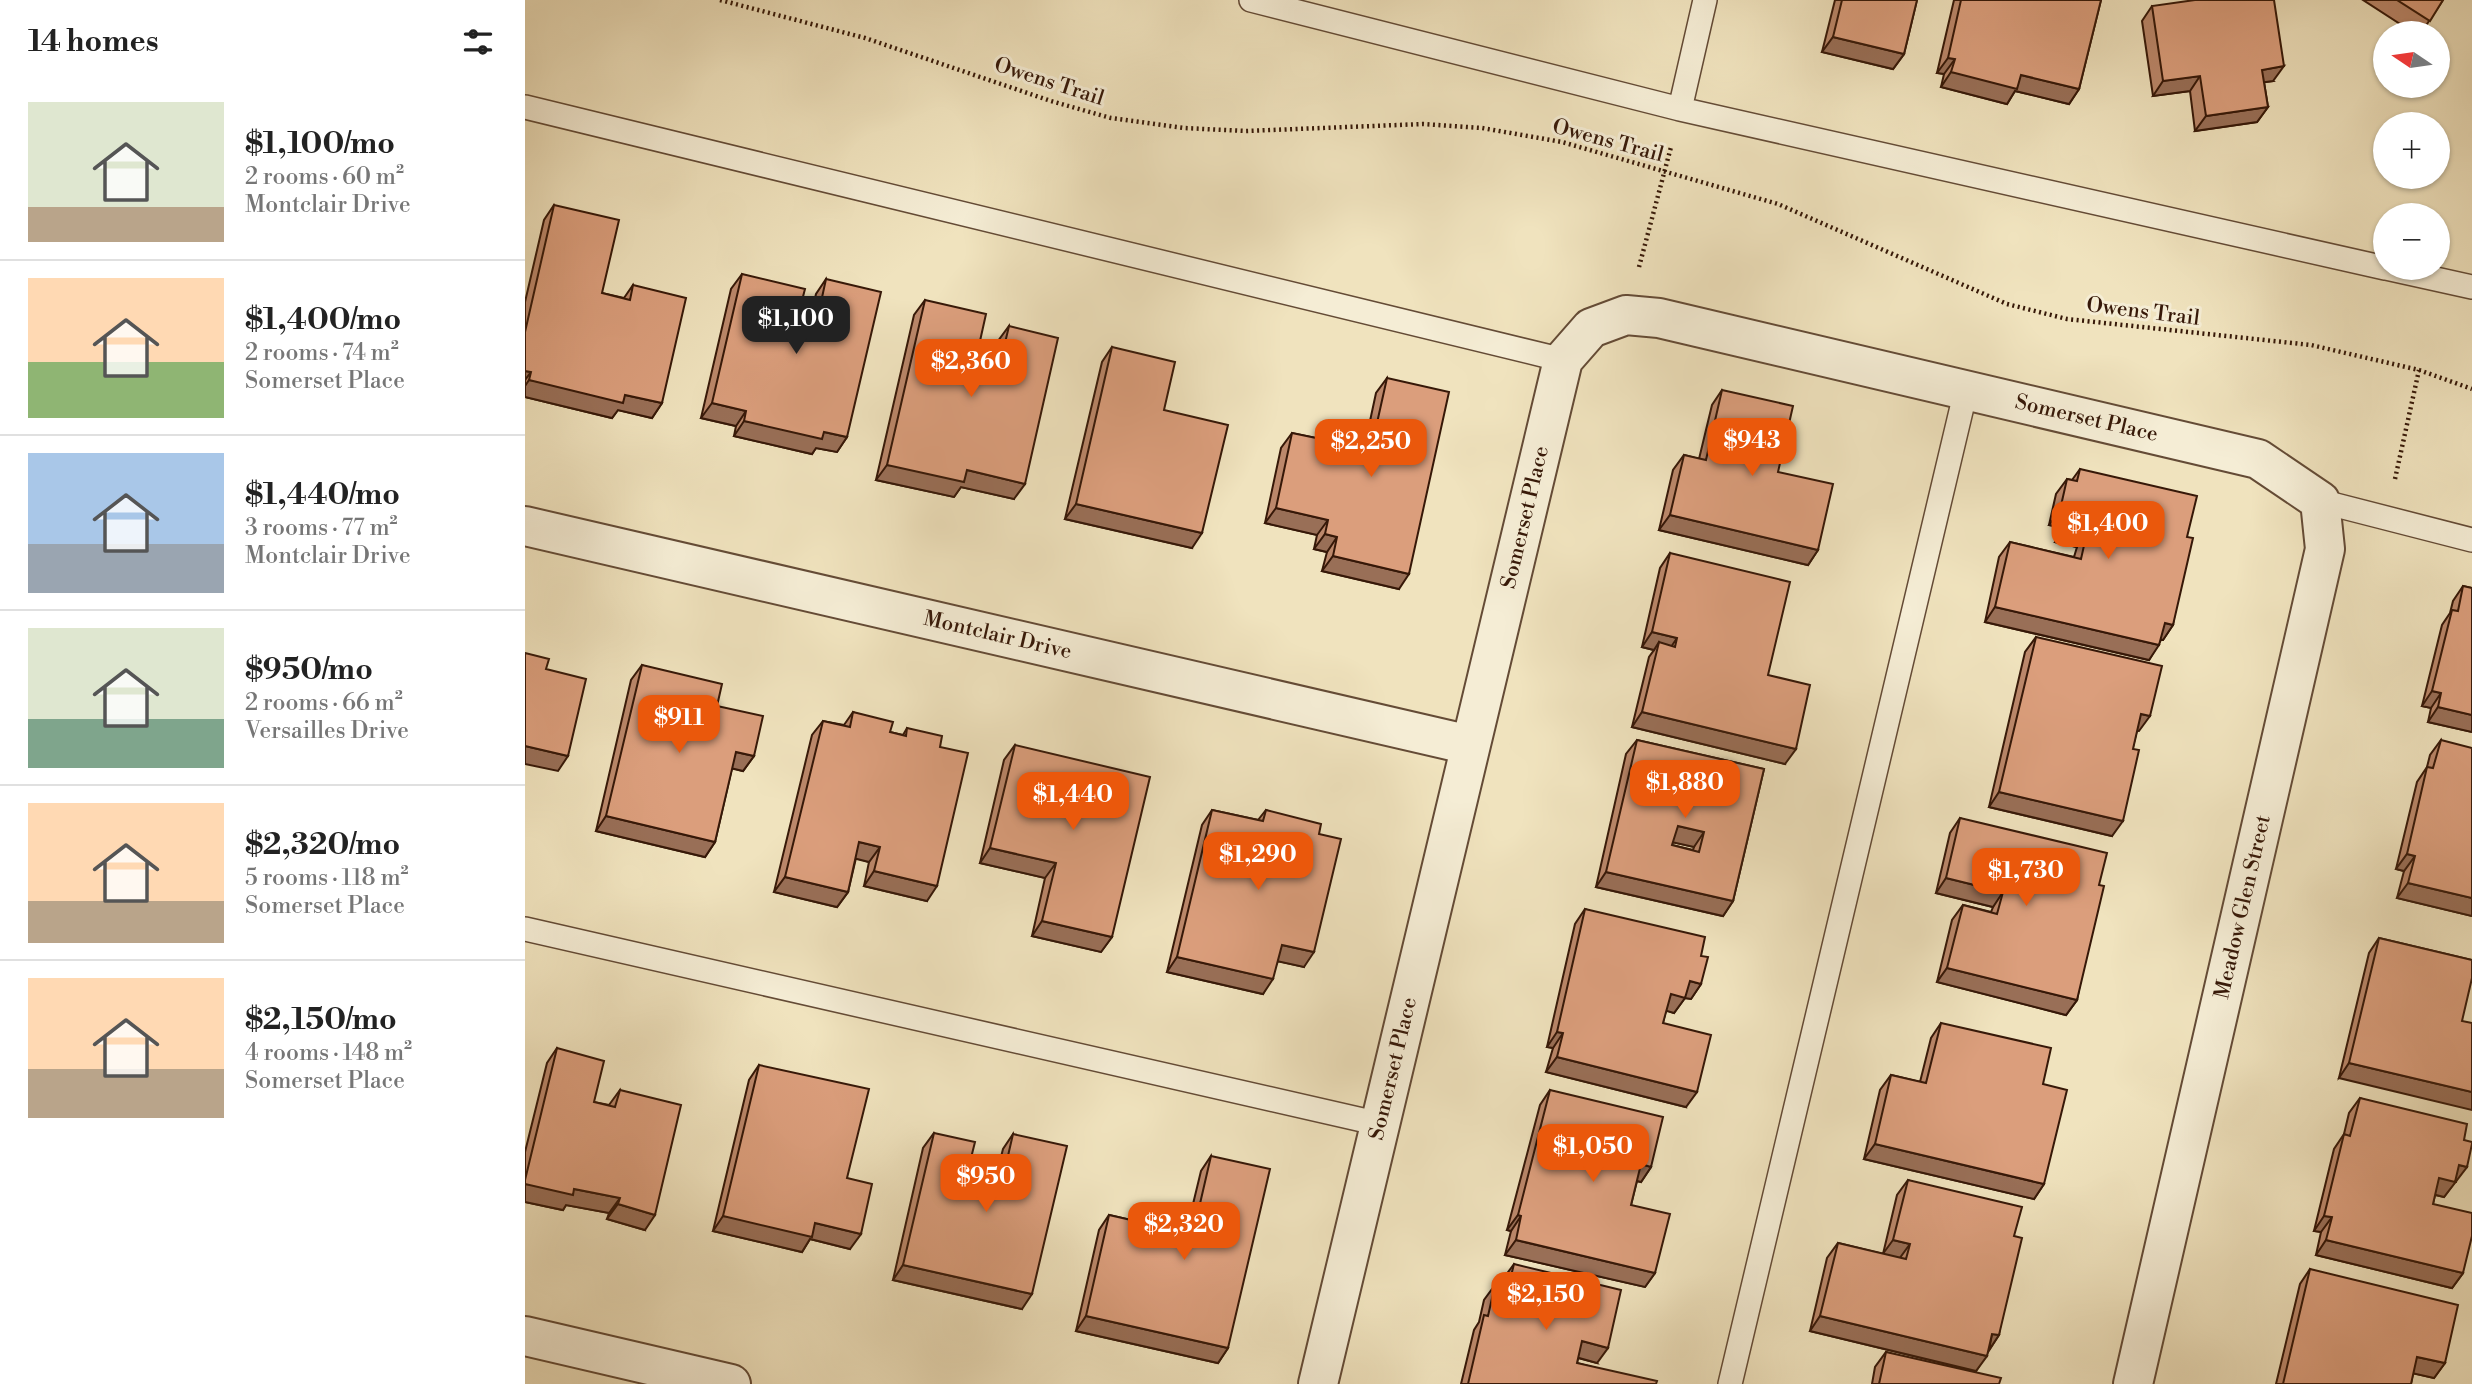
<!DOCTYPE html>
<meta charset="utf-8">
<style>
body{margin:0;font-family:"Libre Bodoni",serif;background:#f6f6f6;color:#222;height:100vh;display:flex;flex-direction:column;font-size:26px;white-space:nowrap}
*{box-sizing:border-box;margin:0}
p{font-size:23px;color:#767676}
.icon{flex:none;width:38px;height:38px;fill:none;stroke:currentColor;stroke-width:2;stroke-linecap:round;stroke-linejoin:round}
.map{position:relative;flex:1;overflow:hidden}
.drawer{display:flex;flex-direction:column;background:#fff;width:525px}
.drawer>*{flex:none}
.needle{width:46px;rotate:283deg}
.controls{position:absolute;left:1848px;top:21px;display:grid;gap:14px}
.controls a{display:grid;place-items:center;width:77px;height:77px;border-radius:50%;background:#fff;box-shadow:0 2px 5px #0004;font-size:35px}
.price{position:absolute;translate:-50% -60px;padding:0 16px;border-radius:14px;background:#ea580c;color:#fff;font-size:23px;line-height:46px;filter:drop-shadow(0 2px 4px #0008)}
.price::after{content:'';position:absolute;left:50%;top:42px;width:21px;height:16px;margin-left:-10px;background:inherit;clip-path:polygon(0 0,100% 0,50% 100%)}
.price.current{background:#222;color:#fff}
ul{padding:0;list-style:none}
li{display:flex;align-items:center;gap:21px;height:175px;padding:0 28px}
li+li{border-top:2px solid #e0e0e0}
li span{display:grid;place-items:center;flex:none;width:196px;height:140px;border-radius:0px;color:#555}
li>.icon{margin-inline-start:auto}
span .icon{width:84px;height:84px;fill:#fffc;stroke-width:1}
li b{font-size:30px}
h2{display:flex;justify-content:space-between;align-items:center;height:84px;padding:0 28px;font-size:30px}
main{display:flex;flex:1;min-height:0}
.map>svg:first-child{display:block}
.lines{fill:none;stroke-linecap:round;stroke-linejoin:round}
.service-casing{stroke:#644b36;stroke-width:26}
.minor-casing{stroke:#644b36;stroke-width:42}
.path{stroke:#361808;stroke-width:4.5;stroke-dasharray:2 3.5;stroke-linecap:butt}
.service{stroke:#f5edd5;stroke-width:23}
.minor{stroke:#f5edd5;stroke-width:38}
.wall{fill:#bc886b;stroke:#361808;stroke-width:2;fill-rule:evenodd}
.shaded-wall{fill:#996f57;stroke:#361808;stroke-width:2}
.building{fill:#db9e7c;stroke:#361808;stroke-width:2;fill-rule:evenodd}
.labels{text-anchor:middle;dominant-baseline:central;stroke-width:6;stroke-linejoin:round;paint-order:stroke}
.street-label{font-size:21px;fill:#361808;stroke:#f5edd5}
</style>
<main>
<section class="drawer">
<h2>14 homes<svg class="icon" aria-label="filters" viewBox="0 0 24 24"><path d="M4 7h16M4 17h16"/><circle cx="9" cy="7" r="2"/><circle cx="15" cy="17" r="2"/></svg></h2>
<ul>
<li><span style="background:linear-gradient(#dfe7d0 75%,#b9a48a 0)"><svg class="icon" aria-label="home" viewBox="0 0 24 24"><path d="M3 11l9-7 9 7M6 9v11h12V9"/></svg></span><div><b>$1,100/mo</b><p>2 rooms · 60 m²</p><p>Montclair Drive</p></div></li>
<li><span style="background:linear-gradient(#ffd9b3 60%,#8fb573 0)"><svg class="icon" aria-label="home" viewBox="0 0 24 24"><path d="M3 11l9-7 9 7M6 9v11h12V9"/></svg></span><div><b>$1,400/mo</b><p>2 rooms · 74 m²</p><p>Somerset Place</p></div></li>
<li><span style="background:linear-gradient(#a9c7e8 65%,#9aa5b1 0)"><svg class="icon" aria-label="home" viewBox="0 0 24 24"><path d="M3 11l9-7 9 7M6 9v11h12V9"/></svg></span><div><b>$1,440/mo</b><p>3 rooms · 77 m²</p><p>Montclair Drive</p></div></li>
<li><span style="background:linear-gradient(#dfe7d0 65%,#7fa58c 0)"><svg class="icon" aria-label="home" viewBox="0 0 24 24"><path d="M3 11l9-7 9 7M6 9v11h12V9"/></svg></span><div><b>$950/mo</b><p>2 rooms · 66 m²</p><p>Versailles Drive</p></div></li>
<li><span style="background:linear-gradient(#ffd9b3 70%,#b9a48a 0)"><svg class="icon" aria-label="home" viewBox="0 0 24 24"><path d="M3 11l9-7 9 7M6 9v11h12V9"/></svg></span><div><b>$2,320/mo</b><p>5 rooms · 118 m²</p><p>Somerset Place</p></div></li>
<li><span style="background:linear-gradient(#ffd9b3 65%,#b9a48a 0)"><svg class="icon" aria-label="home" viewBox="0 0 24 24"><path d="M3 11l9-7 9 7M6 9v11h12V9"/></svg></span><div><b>$2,150/mo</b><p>4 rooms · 148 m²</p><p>Somerset Place</p></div></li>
</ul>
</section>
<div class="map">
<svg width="1947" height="1384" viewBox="0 0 1947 1384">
<rect width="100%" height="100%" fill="#f0e3be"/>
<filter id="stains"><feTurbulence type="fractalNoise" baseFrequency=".00286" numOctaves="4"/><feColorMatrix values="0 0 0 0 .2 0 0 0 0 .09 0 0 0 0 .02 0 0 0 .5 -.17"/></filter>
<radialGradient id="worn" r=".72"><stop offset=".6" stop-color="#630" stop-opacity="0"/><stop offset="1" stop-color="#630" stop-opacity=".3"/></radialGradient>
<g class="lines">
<defs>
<path id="service" d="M726 0 1155 109 1860 268
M0 107 1038 360
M1155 109 1180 0
M1861 268 1947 287
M1795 501 1947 540
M0 929 855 1124
M1205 1384 1441 390"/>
<g id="minor">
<path id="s1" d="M0 526 945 745"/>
<path d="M0 1336 206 1384"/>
<path id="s2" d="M793 1384 1038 360 1066 328 1101 315 1134 318 1733 459 1795 501 1800 549 1608 1384"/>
</g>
</defs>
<use href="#service" class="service-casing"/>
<use href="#minor" class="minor-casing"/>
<path class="path" d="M195 0 340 38 526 101 586 118 659 128 721 131 898 124 957 128 1037 142 1253 204 1482 304 1542 319 1786 345 1894 370 1947 389
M1114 267 1146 147
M1870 479 1894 370"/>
<use href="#service" class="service"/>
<use href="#minor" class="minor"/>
</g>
<path class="wall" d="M1310 0H1392L1379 54 1368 69 1297 52Z
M1429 0H1576L1554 89 1544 104 1490 91 1482 104 1416 87 1419 74 1412 73Z
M1838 0H1918L1896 33H1889Z
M1627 6 1748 81 1739 82 1743 107 1732 122 1670 131 1665 91 1628 96 1617 21Z
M29 205 77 293 99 298 108 285 137 403 127 418 93 410 87 418 0 397V302L19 220Z
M217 274 274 312 286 315 291 294 301 279 322 437 312 452 291 448 287 454 209 436 211 426 176 418 206 289Z
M400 300 451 359 468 363 473 341 484 326 489 499 436 487 429 497 351 480 389 315Z
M587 347 639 410 667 548 540 519 577 362Z
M862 378 874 589 797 571 802 552 789 549 792 535 740 523 756 448 767 433 820 444 842 435 851 393Z
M1197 390 1253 472 1293 550 1283 565 1134 530 1148 470 1159 455 1174 459 1187 405Z
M1555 469 1662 537 1648 625 1638 640H1636L1624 660 1460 622 1474 557 1485 542 1549 557 1552 547 1530 542 1534 527 1524 525 1531 494 1542 479 1547 480Z
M1145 553 1243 675 1260 764 1107 727 1124 657 1129 650 1117 647 1135 568Z
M1938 586 1947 588V732L1903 722 1906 708 1897 706 1917 625 1925 613 1928 601Z
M1511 637 1614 731 1612 730 1587 836 1464 807 1500 652Z
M117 665 192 706 229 756 218 771 207 768 190 842 180 857 71 831 106 680Z
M328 712 365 732 378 735 382 728 415 747 402 901 339 886 344 862 331 858 323 892 312 907 249 892 287 735 298 721 319 725Z
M1112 740 1239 769 1208 901 1198 916 1071 887 1101 754ZM1148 842 1169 847 1168 850 1147 845Z
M1916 740 1947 916 1872 898 1879 871 1871 869 1892 782 1902 767 1905 755Z
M490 745 587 937 576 952 507 936 520 878 455 863 479 760Z
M687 810 733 820 741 810 794 834 779 967 753 961 738 994 642 972 677 825Z
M1435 818 1574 885 1552 1000 1541 1015 1412 982 1427 920 1438 905 1466 912 1468 907 1411 893 1425 833Z
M1060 909 1176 956V984L1166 999 1160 998 1149 1013 1141 1010 1138 1023 1161 1107 1021 1072 1028 1048 1022 1047 1050 924Z
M1854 938 1947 960 1814 1078 1844 953Z
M1416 1023 1518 1084 1519 1184 1509 1199 1339 1159 1355 1090 1366 1075 1395 1082 1406 1038Z
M32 1048 69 1102 84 1105 95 1090 120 1230 82 1219 84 1213 41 1205 38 1210 0 1202V1152L22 1063Z
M234 1065 322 1178 325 1249 285 1239 277 1252 188 1231 224 1080Z
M1025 1090 1126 1167 1116 1182 1112 1181 1106 1205 1130 1273 1120 1287 980 1255 986 1231 982 1230 1015 1105Z
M1835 1098 1939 1140 1931 1182H1930L1919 1197 1910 1195 1908 1204 1938 1273 1927 1288 1791 1255 1796 1232 1789 1231 1809 1149 1819 1134 1824 1113Z
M409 1133 442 1174 470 1181 478 1149 488 1134 497 1309 368 1280 398 1148Z
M686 1156 703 1348 693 1363 551 1331 574 1230 584 1215 661 1233 676 1171Z
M1383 1180 1489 1236 1474 1335 1451 1371 1285 1331 1302 1258 1313 1243 1358 1254 1372 1195Z
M989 1264 1072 1363 1053 1358 1052 1363 1131 1384H936L949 1330 954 1322 959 1300 970 1285 976 1287 978 1279Z
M1785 1269 1920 1363 1909 1378 1888 1373 1886 1384H1751L1775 1284Z
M1361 1352 1474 1384H1347L1350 1367Z"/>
<path class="shaded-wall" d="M1308 37 1379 54 1368 69 1297 52Z
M1423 58 1430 59 1419 74 1412 73Z
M1759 66 1748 81 1727 84 1737 70Z
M1426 72 1496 75 1554 89 1544 104 1490 91 1482 104 1416 87Z
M1675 76 1665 91 1628 96 1638 81Z
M1743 107 1732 122 1670 131 1681 116Z
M0 371 6 372 0 380Z
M4 380 100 395 137 403 127 418 93 410 87 418 0 397V386Z
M187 403 221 411 211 426 176 418Z
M219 421 299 432 322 437 312 452 291 448 287 454 209 436Z
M362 465 442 470 500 484 489 499 436 487 429 497 351 480Z
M551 504 677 533 667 548 540 519Z
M751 508 803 520 792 535 740 523Z
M1535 510 1544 512 1534 527 1524 525Z
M1145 515 1293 550 1283 565 1134 530Z
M1541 527 1562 532 1552 547 1530 542Z
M800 534 812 537 802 552 789 549Z
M808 556 884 574 874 589 797 571Z
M1470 607 1634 645 1624 660 1460 622Z
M1640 623 1648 625 1638 640 1629 638Z
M1127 632 1152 638 1142 653 1134 642 1129 650 1117 647Z
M1907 691 1916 693 1906 708 1897 706Z
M1913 707 1947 715V732L1903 722Z
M1117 712 1271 749 1260 764 1107 727Z
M1616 714 1625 716 1614 731 1605 729Z
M0 746 43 756 33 771 0 764Z
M211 752 229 756 218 771 201 767Z
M1474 792 1598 821 1587 836 1464 807Z
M81 816 190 842 180 857 71 831Z
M1153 826 1179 832 1169 847 1142 841Z
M334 842 355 847 344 862 324 857Z
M465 848 531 863 520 878 455 863Z
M1882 854 1890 856 1879 871 1871 869Z
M349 871 412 886 402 901 339 886Z
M1081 872 1208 901 1198 916 1071 887Z
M260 877 323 892 312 907 249 892Z
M1421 878 1478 892 1468 907 1411 893Z
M1883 883 1947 898V916L1872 898Z
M517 921 587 937 576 952 507 936Z
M757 945 789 952 779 967 747 960Z
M652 957 748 979 738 994 642 972Z
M1422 968 1552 1000 1541 1015 1412 982Z
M1165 981 1176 984 1166 999 1160 998 1149 1013 1135 1009 1146 994Z
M1032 1032 1038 1033 1028 1048 1022 1047Z
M1032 1057 1172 1092 1161 1107 1021 1072Z
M1824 1063 1947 1092V1110L1814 1078Z
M1350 1144 1519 1184 1509 1199 1339 1159Z
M1116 1164 1126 1167 1116 1182 1105 1179Z
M1934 1165 1942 1167 1919 1197 1903 1193 1914 1178Z
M0 1184 49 1189 95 1198 84 1213 41 1205 38 1210 0 1202Z
M93 1204 130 1215 120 1230 82 1219Z
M993 1215 996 1216 986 1231 982 1230Z
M198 1216 290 1223 336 1234 325 1249 285 1239 277 1252 188 1231Z
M1799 1216 1807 1217 1796 1232 1789 1231Z
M991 1240 1130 1273 1120 1287 980 1255Z
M1368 1240 1385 1244 1374 1259 1357 1255Z
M1801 1240 1938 1273 1927 1288 1791 1255Z
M378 1265 507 1294 497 1309 368 1280Z
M561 1316 703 1348 693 1363 551 1331Z
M1295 1316 1462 1356 1451 1371 1285 1331Z
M1467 1334 1474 1335 1464 1350Z
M1057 1341 1083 1348 1072 1363 1047 1356Z
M1892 1357 1920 1363 1909 1378 1882 1372Z"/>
<path class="building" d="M1317 0H1392L1379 54 1308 37Z
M1436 0H1576L1554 89 1496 75 1492 89 1426 72 1430 59 1423 58Z
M1670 0H1749L1759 66 1737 70 1743 107 1681 116 1675 76 1638 81 1627 6Z
M1872 0H1918L1905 21Z
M29 205 94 220 77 293 105 300 108 285 161 298 137 403 100 395 98 403 4 380 6 372 0 371V332Z
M217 274 280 289 274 312 293 316 301 279 356 292 322 437 299 432 297 439 219 421 221 411 187 403Z
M400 300 461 314 451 359 475 364 484 326 533 338 500 484 442 470 439 482 362 465Z
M587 347 650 362 639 410 703 425 677 533 551 504Z
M862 378 924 392 884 574 808 556 812 537 800 534 803 520 751 508 767 433 820 444 850 432Z
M1197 390 1268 406 1253 472 1308 484 1293 550 1145 515 1159 455 1181 460Z
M1555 469 1672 496 1662 537 1668 538 1648 625 1640 623 1634 645 1470 607 1485 542 1556 559 1562 532 1541 527 1544 512 1535 510 1542 479 1552 481Z
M1145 553 1265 582 1243 675 1285 685 1271 749 1117 712 1134 642 1150 647 1152 638 1127 632Z
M1938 586 1947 588V715L1913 707 1916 693 1907 691 1927 610 1933 611Z
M1511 637 1637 666 1625 716 1616 714 1608 749 1614 750 1598 821 1474 792Z
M0 653 24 659 21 669 61 679 43 756 0 746Z
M117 665 197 684 192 706 238 716 229 756 211 752 190 842 81 816Z
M328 712 368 722 365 732 381 736 382 728 417 736 415 747 443 753 412 886 349 871 355 847 334 842 323 892 260 877 298 721 325 727Z
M1112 740 1239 769 1208 901 1081 872ZM1153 826 1179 832 1174 852 1147 845Z
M1916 740 1947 748V898L1883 883 1890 856 1882 854 1902 767 1908 768Z
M490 745 625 777 587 937 517 921 531 863 465 848Z
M687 810 738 821 741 810 796 824 794 834 816 839 789 952 757 945 748 979 652 957Z
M1435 818 1582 853 1574 885 1579 886 1552 1000 1422 968 1438 905 1472 914 1478 892 1421 878Z
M1060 909 1180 937 1176 956 1183 957 1176 984 1165 981 1160 998 1146 994 1138 1023 1186 1035 1172 1092 1032 1057 1038 1033 1032 1032Z
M1854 938 1947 960V978L1937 1021 1947 1023V1092L1824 1063Z
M1416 1023 1526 1048 1518 1084 1542 1090 1519 1184 1350 1144 1366 1075 1401 1083Z
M32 1048 79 1061 69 1102 90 1107 95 1090 156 1105 130 1215 93 1204 95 1198 49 1189 48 1195 0 1184V1180Z
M234 1065 344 1089 322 1178 347 1184 336 1234 290 1223 287 1237 198 1216Z
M1025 1090 1138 1117 1126 1167 1116 1164 1106 1205 1145 1214 1130 1273 991 1240 996 1216 993 1215Z
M1835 1098 1942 1124 1939 1140 1947 1142V1144L1942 1167 1934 1165 1930 1182 1914 1178 1908 1204 1947 1213V1236L1938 1273 1801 1240 1807 1217 1799 1216 1819 1134 1825 1136Z
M409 1133 450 1142 442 1174 477 1182 488 1134 542 1146 507 1294 378 1265Z
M686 1156 745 1169 703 1348 561 1316 584 1215 668 1234Z
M1383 1180 1497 1207 1489 1236 1497 1238 1474 1335 1467 1334 1462 1356 1295 1316 1313 1243 1381 1259 1385 1244 1368 1240Z
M989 1264 1096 1290 1083 1348 1057 1341 1052 1363 1132 1381 1131 1384H943L959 1315 963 1316 970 1285 983 1288Z
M1785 1269 1933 1305 1920 1363 1892 1357 1886 1384H1758Z
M1361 1352 1476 1378 1474 1384H1354Z"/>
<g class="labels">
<g class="street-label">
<text transform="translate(524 82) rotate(18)">Owens Trail</text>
<text transform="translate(1083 141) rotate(15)">Owens Trail</text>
<text transform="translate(1618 312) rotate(7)">Owens Trail</text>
<text stroke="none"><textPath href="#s2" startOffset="1605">Somerset Place</textPath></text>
<text stroke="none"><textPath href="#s2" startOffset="891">Somerset Place</textPath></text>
<text stroke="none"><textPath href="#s1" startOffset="485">Montclair Drive</textPath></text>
<text transform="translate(1718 907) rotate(-77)">Meadow Glen Street</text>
<text stroke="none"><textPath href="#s2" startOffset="324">Somerset Place</textPath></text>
</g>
</g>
<rect width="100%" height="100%" filter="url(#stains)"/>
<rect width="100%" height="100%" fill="url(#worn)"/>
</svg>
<div class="controls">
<a><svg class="needle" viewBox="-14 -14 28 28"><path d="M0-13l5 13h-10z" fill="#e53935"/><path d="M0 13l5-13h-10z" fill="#767676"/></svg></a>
<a>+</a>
<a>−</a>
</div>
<b class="price current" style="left:271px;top:356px">$1,100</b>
<b class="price" style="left:446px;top:399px">$2,360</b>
<b class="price" style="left:1227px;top:478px">$943</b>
<b class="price" style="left:846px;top:479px">$2,250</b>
<b class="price" style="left:1583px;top:561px">$1,400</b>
<b class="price" style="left:154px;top:755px">$911</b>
<b class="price" style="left:1160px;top:820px">$1,880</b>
<b class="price" style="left:548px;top:832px">$1,440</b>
<b class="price" style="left:733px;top:892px">$1,290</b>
<b class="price" style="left:1501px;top:908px">$1,730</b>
<b class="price" style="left:1068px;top:1184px">$1,050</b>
<b class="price" style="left:461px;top:1214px">$950</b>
<b class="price" style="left:659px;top:1262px">$2,320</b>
<b class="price" style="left:1021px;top:1332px">$2,150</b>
</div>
</main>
